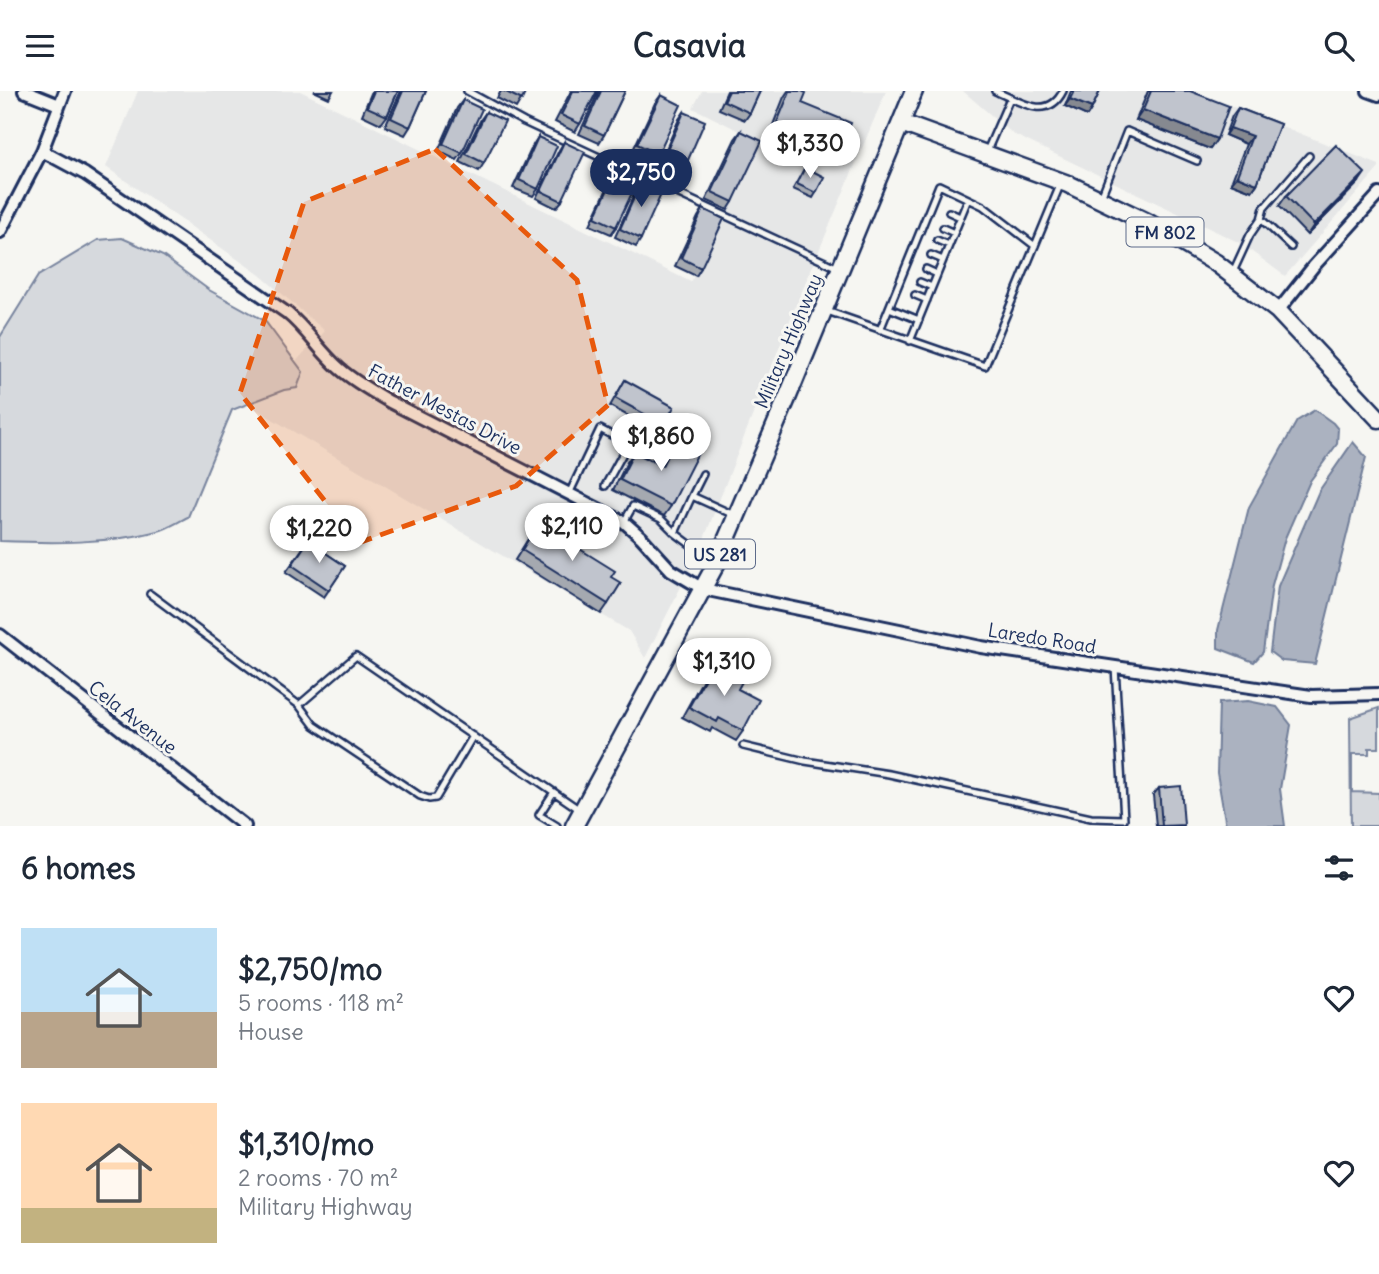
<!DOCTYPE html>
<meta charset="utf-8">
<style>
body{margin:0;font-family:Delius,sans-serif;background:#f6f6f7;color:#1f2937;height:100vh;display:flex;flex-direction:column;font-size:26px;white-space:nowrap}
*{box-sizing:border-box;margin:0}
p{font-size:23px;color:#747a83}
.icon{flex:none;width:38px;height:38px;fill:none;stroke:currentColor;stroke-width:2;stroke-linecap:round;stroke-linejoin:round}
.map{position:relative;height:735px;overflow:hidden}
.side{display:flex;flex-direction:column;background:#fff;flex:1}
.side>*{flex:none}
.price{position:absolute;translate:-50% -60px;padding:0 16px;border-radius:24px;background:#fff;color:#222;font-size:23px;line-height:46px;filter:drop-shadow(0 2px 4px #0008)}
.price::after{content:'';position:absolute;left:50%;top:42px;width:21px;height:16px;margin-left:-10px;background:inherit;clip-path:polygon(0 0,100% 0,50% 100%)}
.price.selected{background:#1b2f5e;color:#fff}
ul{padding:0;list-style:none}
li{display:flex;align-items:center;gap:21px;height:175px;padding:0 21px}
li span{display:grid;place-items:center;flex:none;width:196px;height:140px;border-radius:0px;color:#555}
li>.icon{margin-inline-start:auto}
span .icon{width:84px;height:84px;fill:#fffc;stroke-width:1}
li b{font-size:30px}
h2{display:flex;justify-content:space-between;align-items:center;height:84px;padding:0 21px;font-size:30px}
header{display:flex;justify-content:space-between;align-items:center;height:91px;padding:0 21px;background:#fff;font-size:32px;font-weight:700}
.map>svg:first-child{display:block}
.built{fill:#e6e7e7}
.green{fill:#d6d9dd;stroke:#78849e;stroke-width:2}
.water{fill:#abb2c0;stroke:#717e99;stroke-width:2}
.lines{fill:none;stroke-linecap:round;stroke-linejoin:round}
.lane-casing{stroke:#1b2f5e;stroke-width:10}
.street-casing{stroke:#1b2f5e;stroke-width:16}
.primary-casing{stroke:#1b2f5e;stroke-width:21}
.lane{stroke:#f6f6f2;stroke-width:5}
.street{stroke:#f6f6f2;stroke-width:10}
.primary{stroke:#f6f6f2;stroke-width:16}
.wall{fill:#a5a9b0;stroke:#1b2f5e;stroke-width:2}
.shaded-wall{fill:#868990;stroke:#1b2f5e;stroke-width:2}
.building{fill:#c0c4cd;stroke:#1b2f5e;stroke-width:2}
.marked{fill:#e8590c;fill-opacity:0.2;stroke:#e8590c;stroke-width:5;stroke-dasharray:14 9;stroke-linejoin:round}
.labels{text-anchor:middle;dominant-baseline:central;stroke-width:6;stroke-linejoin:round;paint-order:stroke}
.shield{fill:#f6f6f2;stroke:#5d6b8a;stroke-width:2}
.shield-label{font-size:18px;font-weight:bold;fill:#1b2f5e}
.street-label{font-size:19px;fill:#1b2f5e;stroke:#f6f6f2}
</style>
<header><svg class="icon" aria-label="menu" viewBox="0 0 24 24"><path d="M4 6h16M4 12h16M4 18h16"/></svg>Casavia<svg class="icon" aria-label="search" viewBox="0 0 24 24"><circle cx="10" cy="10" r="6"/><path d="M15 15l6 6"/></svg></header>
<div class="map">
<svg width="1379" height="735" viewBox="0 0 1379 735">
<rect width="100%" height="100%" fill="#f6f6f2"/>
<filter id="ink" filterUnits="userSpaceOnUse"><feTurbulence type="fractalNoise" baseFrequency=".0143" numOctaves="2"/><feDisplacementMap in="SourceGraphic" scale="14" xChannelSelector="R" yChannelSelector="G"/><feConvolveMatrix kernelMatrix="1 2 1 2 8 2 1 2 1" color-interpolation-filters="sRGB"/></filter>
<g filter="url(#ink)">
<path class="built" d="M138 0H300L691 191 760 50 693 17 702 0H886L792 224 700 458 645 567 629 540 252 316 325 240 260 184 106 76Z
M963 0H1194L1379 74V77L1285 185 1240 152 1013 43Z"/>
<path class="green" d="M122 147 163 165 209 199 265 230 303 281 297 297 284 299 232 319 188 426C179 430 169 437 158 440 108 453 51 452 0 450V246L38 185 98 149Z
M1379 617V657H1369V663H1352V701L1379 702V735H1351L1350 627Z"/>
<path class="water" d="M1315 319 1333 332 1338 338 1337 353 1310 390 1285 447 1272 494 1263 561 1254 571 1218 557V539L1249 416 1297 330Z
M1353 351 1366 366 1315 573 1282 570 1270 561 1278 495 1319 400Z
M1248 610 1277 616 1291 634 1280 698 1285 735H1226L1217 682 1219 612Z"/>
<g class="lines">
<defs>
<path id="lane" d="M467 0 524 31 838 177
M995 0C1018 10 1048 31 1063 0
M987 60 1010 7
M1101 106 1127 40 1197 70
M949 121 960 126
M1261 128 1291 156
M943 137 954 142
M937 149 949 154
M931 164 943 169
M926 178 937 183
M1233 181 1250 144 1261 128 1264 117 1309 65
M920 191 932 196
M915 204 927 209
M889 217 919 229
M827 220 985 275 1061 92
M880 239 939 94 983 115 1035 155
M910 250 968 108
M605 395 628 353
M569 403 600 338 651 365
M692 405 703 383
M624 431 633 415 661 428 675 442 692 405 734 424
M675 442 691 454 719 463
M150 503 299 614
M473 645 436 707 429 708 420 705 314 634 299 614 356 565 580 719
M743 655 805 670 889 683 1091 727 1124 728 1115 576
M554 701 539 724 557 735"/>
<path id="street" d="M24 0 59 14
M1368 0 1379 4
M42 60 85 83 287 222C307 238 320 261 340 278 355 291 373 301 390 311L624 431 641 446 671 479 703 498 981 556 1311 605 1379 603
M0 141 42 60 65 0
M1278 220 1313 176 1379 103
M0 544 245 735"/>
<path id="primary" d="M901 32 1068 93 1147 131 1216 172 1278 220 1379 328
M574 735 716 473 788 305 914 0"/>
</defs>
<use href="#lane" class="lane-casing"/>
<use href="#street" class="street-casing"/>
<use href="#primary" class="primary-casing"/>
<use href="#lane" class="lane"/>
<use href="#street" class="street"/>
<use href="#primary" class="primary"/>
</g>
<path class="wall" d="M314 0H333L329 7Z
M372 0H398L387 25 381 33 362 24Z
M401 0H426L410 36 405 44 385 35Z
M501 0H526L516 17 497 7Z
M571 0H597L580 33 575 41 555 31Z
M599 0H625L604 44 599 52 579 43Z
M727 0H760L750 22 745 29 719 18Z
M788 0H802V12L833 70 769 44 784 6Z
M1071 0H1100L1092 17 1087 25 1065 15Z
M1148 0H1190L1217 48 1210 58 1136 29Z
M661 4 658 63 653 71 632 61 655 12Z
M463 9 462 62 457 69 438 60 457 17Z
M1238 17 1280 33 1257 93 1252 100 1231 92 1246 53 1225 44 1232 25Z
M486 21 484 72 479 80 460 71 481 28Z
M684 21 685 76 679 83 659 74 679 28Z
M741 40 733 111 728 119 706 109 735 48Z
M538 46V98L533 105 513 97 533 54Z
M564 51 562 110 556 117 536 107 559 59Z
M805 76 816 102 813 107 793 98Z
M618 77 616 136 611 143 590 134 613 85Z
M642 89 641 148 636 156 615 146 637 97Z
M1358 92 1307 144 1279 115 1286 105Z
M703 118 701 177 696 185 675 175 698 126Z
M625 289 664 334 659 342 610 315Z
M674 350 671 415 664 425 613 399 627 371 634 361 660 374 667 360Z
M538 432 611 486 608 513 601 523 515 469Z
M308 450 345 475 324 506 286 481Z
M714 571 738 598 743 640 736 650 712 637 710 641 682 626 707 581Z
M1159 697 1183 735H1156L1153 704Z"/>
<path class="shaded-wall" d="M1070 8 1092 17 1087 25 1065 15Z
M1143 19 1217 48 1210 58 1136 29Z
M776 34 840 60 833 70 769 44Z
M1230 37 1252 45 1246 53 1225 44Z
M1365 82 1358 92 1307 144 1314 134Z
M1237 85 1257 93 1252 100 1231 92Z"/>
<path class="building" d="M374 0H398L387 25 367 16Z
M403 0H426L410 36 391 27Z
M504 0H526L522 9Z
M573 0H597L580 33 561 24Z
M601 0H625L604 44 585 35Z
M729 0H760L750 22 724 10Z
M790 0H802L806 2 802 12 851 32 840 60 776 34Z
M1074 0H1100L1092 17 1070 8Z
M1151 0H1190L1229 15 1217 48 1143 19Z
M661 4 681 14 658 63 637 53Z
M463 9 482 18 462 62 443 53Z
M1238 17 1280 33 1257 93 1237 85 1252 45 1230 37Z
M486 21 505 30 484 72 466 63Z
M684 21 705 30 685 76 664 66Z
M741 40 762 50 733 111 712 101Z
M538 46 557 55 538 98 519 89Z
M564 51 585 61 562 110 541 100Z
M1336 54 1365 82 1314 134 1286 105Z
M805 76 824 86 816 102 797 93Z
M618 77 639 87 616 136 595 126Z
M642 89 663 99 641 148 620 138Z
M703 118 724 128 701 177 681 167Z
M625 289 674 316 664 334 615 307Z
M674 350 698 362 671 415 620 389 634 361 662 375Z
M538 432 615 480 611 486 621 492 608 513 522 459Z
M308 450 345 475 329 499 292 474Z
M714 571 744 587 738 598 759 609 743 640 719 627 717 631 689 616Z
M1181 695 1184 734 1162 735 1159 697Z"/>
</g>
<path class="marked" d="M435 58 577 189 608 314 516 395 358 452 240 302 304 111Z"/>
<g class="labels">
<g class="shield">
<rect x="1126.5" y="126.5" width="77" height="29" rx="5"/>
<rect x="685" y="448.5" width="70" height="29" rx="5"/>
</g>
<g class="shield-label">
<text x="1165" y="141">FM 802</text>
<text x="720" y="463">US 281</text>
</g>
<g class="street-label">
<text transform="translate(788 250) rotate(-67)">Military Highway</text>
<text transform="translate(445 318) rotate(28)">Father Mestas Drive</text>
<text transform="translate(1042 547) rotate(9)">Laredo Road</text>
<text transform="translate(133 626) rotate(38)">Cela Avenue</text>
</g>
</g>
</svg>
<b class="price" style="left:810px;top:89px">$1,330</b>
<b class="price selected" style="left:641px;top:118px">$2,750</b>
<b class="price" style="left:661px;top:382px">$1,860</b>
<b class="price" style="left:572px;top:472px">$2,110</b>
<b class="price" style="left:319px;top:474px">$1,220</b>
<b class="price" style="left:724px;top:607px">$1,310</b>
</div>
<section class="side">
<h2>6 homes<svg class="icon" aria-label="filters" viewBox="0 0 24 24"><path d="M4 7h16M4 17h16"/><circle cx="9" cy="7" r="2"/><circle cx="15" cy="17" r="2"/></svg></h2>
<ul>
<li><span style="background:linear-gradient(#bfe0f5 60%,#b9a48a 0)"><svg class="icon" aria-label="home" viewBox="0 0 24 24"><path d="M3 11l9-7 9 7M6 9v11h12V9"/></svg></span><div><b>$2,750/mo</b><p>5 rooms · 118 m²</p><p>House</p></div><svg class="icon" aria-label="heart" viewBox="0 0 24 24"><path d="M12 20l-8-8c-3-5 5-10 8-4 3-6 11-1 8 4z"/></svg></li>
<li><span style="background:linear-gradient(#ffd9b3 75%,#c2b280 0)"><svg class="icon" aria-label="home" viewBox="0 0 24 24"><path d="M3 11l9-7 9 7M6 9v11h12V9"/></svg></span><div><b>$1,310/mo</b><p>2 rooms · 70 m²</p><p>Military Highway</p></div><svg class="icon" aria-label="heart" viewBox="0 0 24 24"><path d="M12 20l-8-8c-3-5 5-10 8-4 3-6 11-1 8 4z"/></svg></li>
</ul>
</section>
